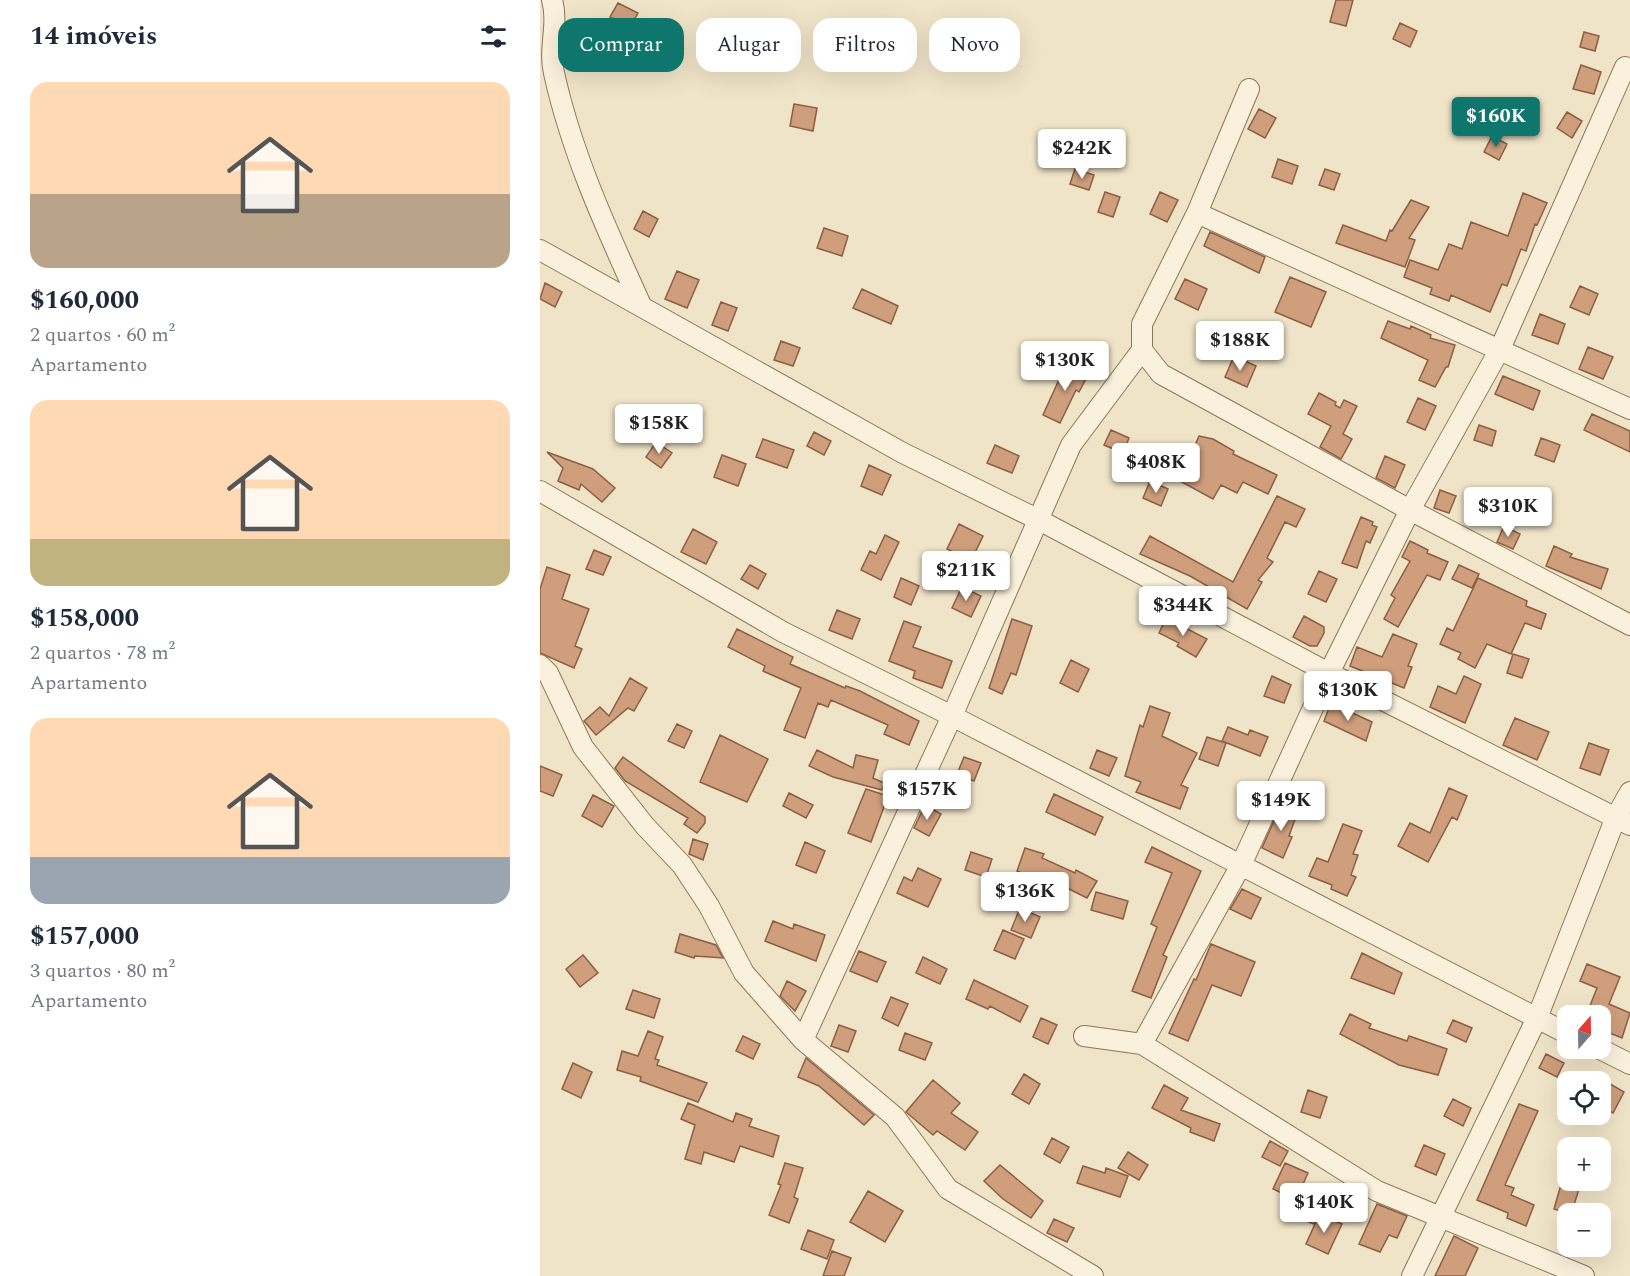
<!DOCTYPE html>
<html lang="pt">
<meta charset="utf-8">
<style>
body{margin:0;font-family:Spectral,serif;background:#f6f6f7;color:#1f2937;height:100vh;display:flex;flex-direction:column;font-size:22px;white-space:nowrap}
*{box-sizing:border-box;margin:0}
p{font-size:20px;color:#747a83}
.icon{flex:none;width:33px;height:33px;fill:none;stroke:currentColor;stroke-width:2;stroke-linecap:round;stroke-linejoin:round}
.map{position:relative;flex:1;overflow:hidden}
.side{display:flex;flex-direction:column;background:#fff;width:540px}
.side>*{flex:none}
.banner{position:absolute;left:18px;top:18px;width:570px;height:54px;display:flex;gap:12px}
.needle{width:39px;rotate:20deg}
.buttons{position:absolute;left:1017px;top:1005px;display:grid;gap:12px}
.buttons a{display:grid;place-items:center;width:54px;height:54px;border-radius:12px;background:#fff;box-shadow:0 6px 24px #0002;font-size:30px}
.price{position:absolute;translate:-50% -51px;padding:0 14px;border-radius:6px;background:#fff;color:#222;font-size:20px;line-height:39px;filter:drop-shadow(0 2px 3px #0008)}
.price::after{content:'';position:absolute;left:50%;top:36px;width:18px;height:14px;margin-left:-9px;background:inherit;clip-path:polygon(0 0,100% 0,50% 100%)}
.price.selected{background:#0f766e;color:#fff}
ul{padding:0;list-style:none}
li{display:grid;align-content:center;gap:12px;height:318px;padding:0 30px}
li span{display:grid;place-items:center;height:186px;border-radius:18px;color:#555}
li>.icon{margin-inline-start:auto}
span .icon{width:108px;height:108px;fill:#fffc;stroke-width:1}
li b{font-size:26px}
h2{display:flex;justify-content:space-between;align-items:center;height:72px;padding:0 30px;font-size:26px}
.chip{padding:0 21px;border-radius:18px;background:#fff;box-shadow:0 6px 24px #0002;font-size:21px;line-height:54px}
.chip.selected{background:#0f766e;color:#fff}
main{display:flex;flex:1;min-height:0}
.map>svg:first-child{display:block}
.building{fill:#cf9f7d;stroke:#8d5f41;stroke-width:1.5}
.lines{fill:none;stroke-linecap:round;stroke-linejoin:round}
.minor-casing{stroke:#8d765c;stroke-width:22}
.minor{stroke:#faf1dc;stroke-width:20}
</style>
<main>
<section class="side">
<h2>14 imóveis<svg class="icon" aria-label="filters" viewBox="0 0 24 24"><path d="M4 7h16M4 17h16"/><circle cx="9" cy="7" r="2"/><circle cx="15" cy="17" r="2"/></svg></h2>
<ul>
<li><span style="background:linear-gradient(#ffd9b3 60%,#b9a48a 0)"><svg class="icon" aria-label="home" viewBox="0 0 24 24"><path d="M3 11l9-7 9 7M6 9v11h12V9"/></svg></span><div><b>$160,000</b><p>2 quartos · 60 m²</p><p>Apartamento</p></div></li>
<li><span style="background:linear-gradient(#ffd9b3 75%,#c2b280 0)"><svg class="icon" aria-label="home" viewBox="0 0 24 24"><path d="M3 11l9-7 9 7M6 9v11h12V9"/></svg></span><div><b>$158,000</b><p>2 quartos · 78 m²</p><p>Apartamento</p></div></li>
<li><span style="background:linear-gradient(#ffd9b3 75%,#9aa5b1 0)"><svg class="icon" aria-label="home" viewBox="0 0 24 24"><path d="M3 11l9-7 9 7M6 9v11h12V9"/></svg></span><div><b>$157,000</b><p>3 quartos · 80 m²</p><p>Apartamento</p></div></li>
</ul>
</section>
<div class="map">
<svg width="1090" height="1276" viewBox="0 0 1090 1276">
<rect width="100%" height="100%" fill="#f0e4c8"/>
<path class="building" d="M796 0H813L806 26 790 22Z
M78 3 98 13 90 27 70 17Z
M860 23 877 31 870 47 853 39Z
M1044 32 1059 36 1055 51 1040 47Z
M1041 65 1061 72 1054 94 1033 89Z
M254 104 277 108 273 131 250 126Z
M719 109 736 118 725 138 708 129Z
M1027 112 1042 121 1032 138 1017 128Z
M952 136 967 144 959 160 944 152Z
M738 159 758 166 752 184 732 177Z
M535 169 554 175 549 190 530 184Z
M785 169 800 174 794 190 779 185Z
M565 192 580 197 573 217 558 212Z
M620 192 638 200 627 222 610 214Z
M983 193 1007 203 997 225 995 224 986 251 981 249 967 286 962 284 950 312 911 295 909 301 890 294 892 288 864 277 870 260 898 270 909 244 922 249 931 222 968 236Z
M871 200 889 207 869 238 875 240 865 267 796 243 803 225 846 241 850 230 852 231Z
M103 211 118 219 109 237 94 229Z
M284 228 308 236 302 256 277 248Z
M670 232 725 257 719 273 664 246Z
M137 271 159 280 147 308 125 299Z
M750 277 786 292 771 327 735 312Z
M645 279 667 289 658 310 635 299Z
M5 283 22 292 15 307 0 299Z
M1040 286 1058 294 1049 315 1030 307Z
M322 289 358 306 351 324 313 308Z
M181 302 197 308 188 331 172 325Z
M1000 314 1025 324 1018 344 992 335Z
M848 321 870 329 871 326 891 335 890 338 915 345 908 367H906L895 387 879 380 888 360 841 338Z
M241 341 260 348 253 366 234 360Z
M1048 347 1073 357 1063 379 1039 369Z
M694 356 716 366 707 387 685 377Z
M527 362 549 373 539 392 536 390 520 423 503 415Z
M963 376 1000 391 993 410 955 394Z
M779 393 796 402 795 405 800 408 804 400 817 406 803 434 812 439 801 459 780 447 791 426 768 414Z
M878 398 896 406 885 430 867 422Z
M1052 414 1090 431V452L1044 430Z
M939 425 956 431 952 446 934 440Z
M571 430 589 438 583 453 564 445Z
M274 432 291 441 284 455 267 446Z
M659 436 673 439 694 451 693 454 737 475 728 494 703 482 697 493 681 485 673 499 638 480 647 455 650 456Z
M1001 438 1020 445 1014 462 995 455Z
M223 439 254 450 247 468 216 457Z
M116 442 132 453 121 468 106 457Z
M455 445 479 456 472 473 447 463Z
M7 452 53 469 75 488 62 502 41 484 39 490 18 481 23 468Z
M182 455 206 464 198 486 174 477Z
M845 456 865 465 855 488 836 478Z
M329 465 351 475 342 495 321 486Z
M610 481 628 489 621 506 603 498Z
M900 490 916 496 909 513 894 508Z
M737 496 765 509 756 527 745 522 727 558 733 562 718 580 722 582 707 609 650 576 600 554 610 536 693 582Z
M821 517 833 522 832 525 837 527 830 543 826 541 817 568 802 563Z
M419 524 443 536 431 561 407 549Z
M964 526 980 534 973 549 957 542Z
M153 529 177 542 166 564 141 552Z
M345 535 359 542 341 580 321 570 330 551 336 554Z
M870 541 888 550 887 553 908 562 900 580 887 575 858 627 844 619 855 598 851 595 870 561 862 557Z
M1014 546 1032 554 1030 557 1068 569 1061 589 1006 566Z
M54 550 71 557 63 575 46 569Z
M210 565 226 574 218 589 201 579Z
M919 565 939 574 932 588 912 579Z
M7 567 30 575 22 599 49 609 35 646 42 649 34 668 0 653V589Z
M779 571 797 579 786 602 768 594Z
M361 578 379 586 371 605 354 597Z
M938 578 987 601 986 606 1006 614 1001 629 985 623 971 654 947 644 935 668 918 659 921 653 900 644 907 628 913 631Z
M422 587 441 596 431 617 412 608Z
M297 610 320 619 312 639 289 630Z
M764 616 784 627V633L777 646H770L753 637Z
M626 618 667 639 656 657 637 646 639 643 619 633Z
M472 619 492 626 476 675 471 673 462 694 449 688Z
M364 621 381 627 373 647 412 661 402 688 373 678 375 671 349 661Z
M197 629 253 657 250 664 305 688 306 686 320 691 379 721 369 745 344 734 348 725 291 700 288 707 278 703 265 738 244 730 261 688 223 671 225 666 188 647Z
M853 634 877 644 868 666 872 667 864 688 810 666 817 647 842 657Z
M973 654 989 659 982 678 967 673Z
M531 660 549 669 538 692 520 683Z
M732 676 751 685 744 703 724 696Z
M924 676 941 684 925 723 890 707 898 686 916 694Z
M90 678 107 688 94 711 88 708 56 735 44 721 60 707 69 716Z
M791 703 832 722 826 741 784 721Z
M610 706 630 713 622 736 657 753 641 785 648 788 640 809 596 792 601 782 585 776 600 725 603 727Z
M975 718 1009 732 997 760 963 745Z
M137 724 152 731 144 748 128 741Z
M688 727 708 735 710 730 728 737 720 756 682 741Z
M180 735 228 759 207 802 160 782Z
M667 737 686 743 678 766 659 759Z
M1049 743 1069 750 1060 775 1040 768Z
M277 750 313 768 316 755 338 760 333 778 344 783 342 790 293 777 269 766Z
M557 750 577 758 569 776 550 768Z
M83 757 165 817V823L157 833 144 824 148 818 85 781 75 768Z
M424 757 441 763 434 781 417 774Z
M0 766 22 775 13 796 0 791Z
M909 788 927 796 917 820 912 817 888 862 858 846 870 823 890 833Z
M326 789 348 796 331 842 308 833Z
M249 793 273 805 266 818 243 806Z
M514 794 563 817 555 835 506 812Z
M53 795 74 806 62 827 42 816Z
M385 805 401 814 389 836 374 828Z
M741 805 758 811 749 836 752 837 743 858 722 848Z
M803 824 822 831 813 854 818 855 811 875 816 877 807 896 791 889 792 885 769 876 777 858 788 862Z
M153 839 168 844 163 860 149 854Z
M265 842 285 851 276 873 256 865Z
M612 847 661 871 623 955 627 957 611 998 592 991 617 927 611 924 632 873 605 862Z
M485 848 504 854 502 858 535 873 536 870 557 881 547 898 521 885 519 890 477 871Z
M431 852 452 859 446 877 425 870Z
M378 868 401 879 388 907 357 893 364 877 372 881Z
M702 889 721 898 711 919 690 909Z
M556 892 588 901 583 919 551 910Z
M480 908 500 917 491 938 471 930Z
M233 921 253 929 254 924 285 935 276 961 225 941Z
M463 930 484 939 475 959 454 950Z
M140 934 176 945 183 958 155 956 154 958 135 952Z
M671 944 715 962 701 996 672 985 648 1041 629 1033 654 979 656 980Z
M319 951 346 962 337 982 310 971Z
M822 953 862 973 854 994 811 978Z
M43 955 58 973 40 987 26 969Z
M383 957 407 969 400 984 376 973Z
M1047 964 1080 977 1069 1004 1090 1013 1082 1038 1060 1029V1016H1046L1057 988 1040 981Z
M434 980 488 1006 480 1022 450 1006 448 1009 426 999Z
M247 981 266 991 255 1011 240 996Z
M93 990 120 999 114 1018 86 1009Z
M351 997 368 1004 358 1026 342 1018Z
M810 1014 831 1024 829 1028 867 1041 869 1036 907 1049 898 1075 859 1065 800 1034Z
M501 1018 517 1025 508 1044 493 1037Z
M913 1020 932 1028 926 1042 907 1033Z
M299 1025 316 1031 308 1052 291 1046Z
M108 1031 123 1037 115 1059 119 1060 117 1065 167 1083 158 1102 100 1081 101 1077 77 1070 82 1051 98 1056Z
M365 1033 392 1043 385 1060 359 1050Z
M203 1036 220 1044 213 1059 196 1051Z
M1006 1054 1024 1063 1017 1077 999 1068Z
M266 1058 334 1115 324 1125 279 1086 258 1077Z
M33 1063 52 1072 41 1098 22 1089Z
M484 1074 500 1084 489 1104 472 1094Z
M1060 1078 1084 1092 1073 1113 1060 1106Z
M393 1080 420 1103 411 1113 438 1132 425 1150 397 1131 393 1135 366 1112Z
M624 1085 648 1098 641 1110 680 1124 674 1141 650 1132 651 1128 612 1108Z
M768 1090 787 1097 780 1118 761 1112Z
M913 1099 931 1108 923 1126 904 1116Z
M148 1103 193 1122 196 1113 212 1119 209 1126 239 1136 233 1157 200 1146 194 1162 164 1152 161 1164 145 1159 155 1125 141 1119Z
M979 1104 998 1111 965 1185 974 1188 971 1195 994 1205 986 1226 967 1218 968 1213 937 1200Z
M512 1138 529 1147 520 1163 504 1154Z
M730 1141 748 1151 740 1166 722 1157Z
M884 1145 905 1154 896 1175 875 1166Z
M588 1152 608 1165 599 1180 578 1168Z
M245 1163 263 1168 254 1197 258 1199 249 1223 229 1215 241 1185 238 1184Z
M745 1163 768 1173 756 1200 733 1189Z
M460 1165 503 1201 491 1218 463 1199 444 1181Z
M543 1166 565 1173 566 1168 588 1176 580 1197 537 1183Z
M1022 1181 1040 1186 1031 1214 1014 1209Z
M328 1191 363 1211 345 1242 310 1222Z
M763 1192 784 1201 774 1224 753 1216Z
M837 1204 867 1216 857 1238 849 1235 840 1252 819 1244Z
M779 1215 802 1224 788 1254 766 1244Z
M514 1219 534 1228 527 1242 507 1233Z
M268 1230 294 1240 287 1259 261 1249Z
M914 1236 938 1248 925 1276H895Z
M292 1251 311 1258 304 1276H283Z"/>
<g class="lines">
<defs>
<path id="minor" d="M12 0C19 24 8 49 14 73 32 155 67 230 101 305
M709 89 657 213 602 324V350L621 374 870 510 1090 625
M657 213 1090 409
M0 250 363 453 497 519 789 673 1090 825
M0 491 243 632 412 716 1028 1034
M0 665 8 673 43 747 105 826 142 865 169 906 204 973 263 1040 355 1117 408 1189 553 1276
M544 1036 602 1044 837 1191 1044 1276
M263 1040 412 716 531 445 602 350
M602 1044 701 865 789 673 870 510 960 349 1085 67
M1058 1048 1090 1064
M872 1276 997 1018 1076 817 1090 792"/>
</defs>
<use href="#minor" class="minor-casing"/>
<use href="#minor" class="minor"/>
</g>
</svg>
<div class="buttons">
<a><svg class="needle" viewBox="-14 -14 28 28"><path d="M0-13l5 13h-10z" fill="#e53935"/><path d="M0 13l5-13h-10z" fill="#747a83"/></svg></a>
<a><svg class="icon" aria-label="locate" viewBox="0 0 24 24"><circle cx="12" cy="12" r="6"/><path d="M12 2v4M12 18v4M2 12h4M18 12h4"/></svg></a>
<a>+</a>
<a>−</a>
</div>
<b class="price selected" style="left:956px;top:148px">$160K</b>
<b class="price" style="left:542px;top:180px">$242K</b>
<b class="price" style="left:700px;top:372px">$188K</b>
<b class="price" style="left:525px;top:392px">$130K</b>
<b class="price" style="left:119px;top:455px">$158K</b>
<b class="price" style="left:616px;top:494px">$408K</b>
<b class="price" style="left:968px;top:538px">$310K</b>
<b class="price" style="left:426px;top:602px">$211K</b>
<b class="price" style="left:643px;top:637px">$344K</b>
<b class="price" style="left:808px;top:722px">$130K</b>
<b class="price" style="left:387px;top:821px">$157K</b>
<b class="price" style="left:741px;top:832px">$149K</b>
<b class="price" style="left:485px;top:923px">$136K</b>
<b class="price" style="left:784px;top:1234px">$140K</b>
<div class="banner">
<a class="chip selected">Comprar</a>
<a class="chip">Alugar</a>
<a class="chip">Filtros</a>
<a class="chip">Novo</a>
</div>
</div>
</main>
